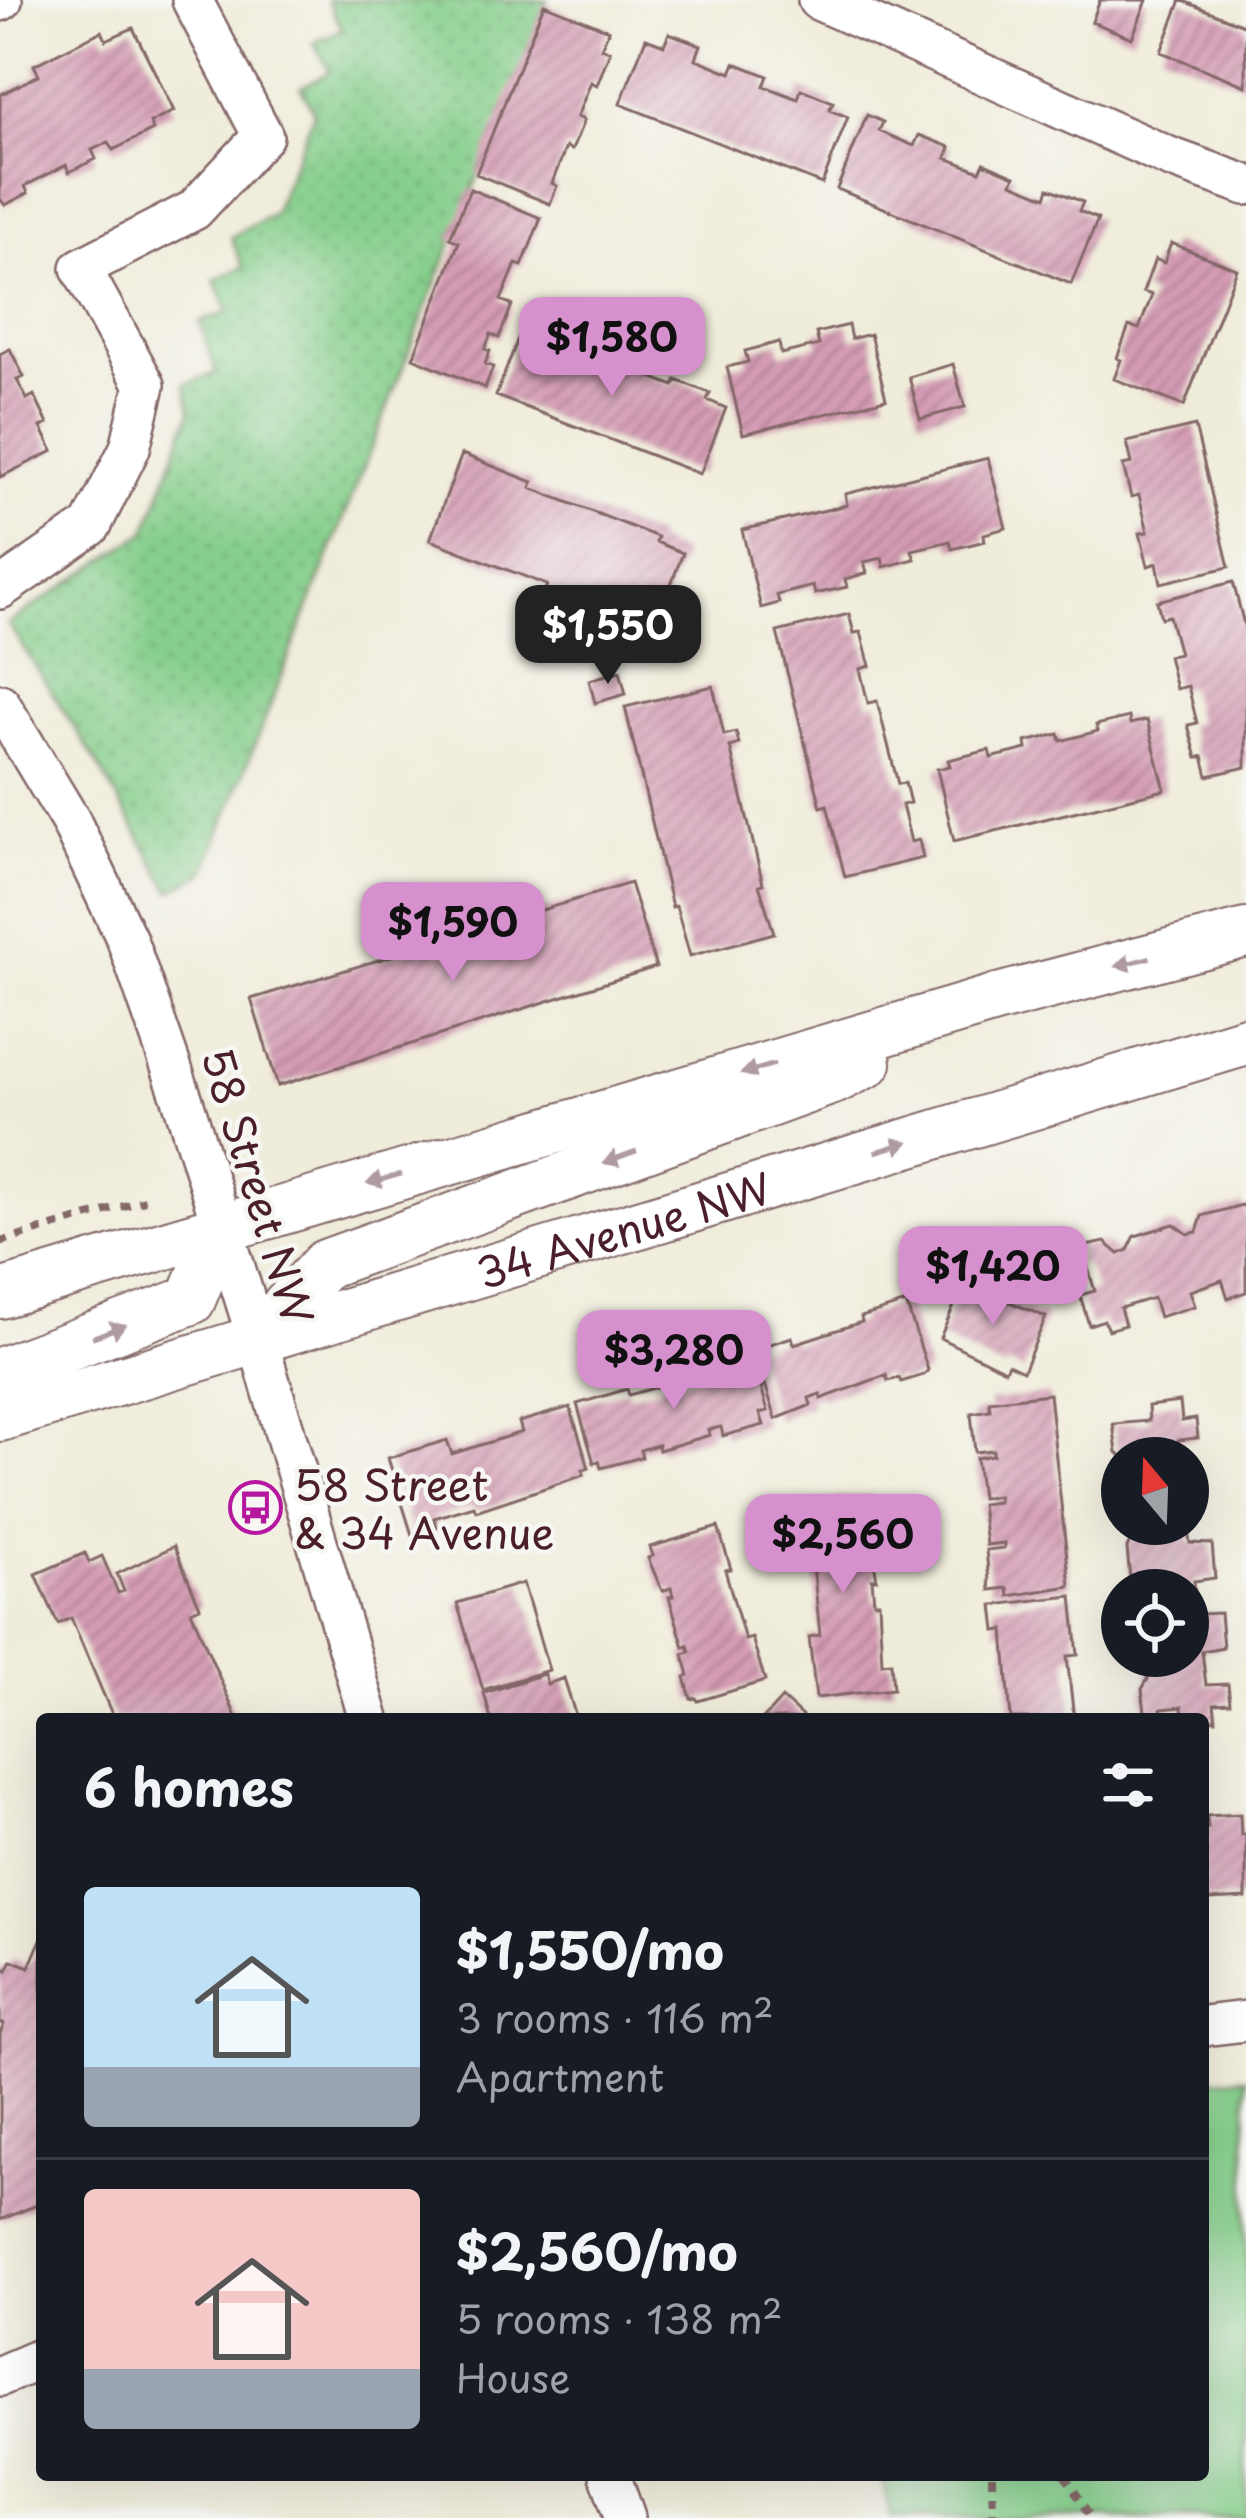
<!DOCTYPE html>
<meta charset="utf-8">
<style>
body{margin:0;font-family:"Playpen Sans",sans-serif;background:#20242c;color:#f1f3f6;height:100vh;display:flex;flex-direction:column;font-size:45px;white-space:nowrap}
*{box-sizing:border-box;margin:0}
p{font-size:39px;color:#9ea1a6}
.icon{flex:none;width:66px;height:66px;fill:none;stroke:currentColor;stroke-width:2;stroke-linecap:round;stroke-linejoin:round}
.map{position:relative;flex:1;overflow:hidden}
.panel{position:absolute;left:36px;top:1713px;width:1173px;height:768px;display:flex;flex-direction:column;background:#171b24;border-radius:12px;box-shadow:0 12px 48px #0002}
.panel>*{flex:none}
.needle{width:78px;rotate:341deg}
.controls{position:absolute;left:1101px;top:1437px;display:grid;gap:24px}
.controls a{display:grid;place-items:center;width:108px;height:108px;border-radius:50%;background:#171b24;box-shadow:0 12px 48px #0002;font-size:60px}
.price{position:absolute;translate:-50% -102px;padding:0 27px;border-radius:24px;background:#d690ce;color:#111;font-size:39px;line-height:78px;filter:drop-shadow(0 3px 6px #0008)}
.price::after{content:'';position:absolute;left:50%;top:72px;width:36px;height:27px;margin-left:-18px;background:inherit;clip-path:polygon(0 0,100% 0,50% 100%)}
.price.current{background:#222;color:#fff}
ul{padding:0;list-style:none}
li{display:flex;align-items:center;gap:36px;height:300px;padding:0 48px}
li+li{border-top:3px solid #363941}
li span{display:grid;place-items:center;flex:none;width:336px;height:240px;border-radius:12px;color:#555}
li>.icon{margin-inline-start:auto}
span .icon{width:144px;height:144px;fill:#fffc;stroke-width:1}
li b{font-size:51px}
h2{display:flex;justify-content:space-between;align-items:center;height:144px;padding:0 48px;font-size:51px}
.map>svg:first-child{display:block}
.grass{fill:url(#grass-dots);stroke:#68775c;stroke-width:3}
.park{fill:#86cf8c;stroke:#68775c;stroke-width:3}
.building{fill:url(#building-hatch)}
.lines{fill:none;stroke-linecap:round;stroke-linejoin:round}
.minor-casing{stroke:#846768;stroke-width:44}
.major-casing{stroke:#846768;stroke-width:52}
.path{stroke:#846768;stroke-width:8;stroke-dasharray:9 9;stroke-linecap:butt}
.minor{stroke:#fff;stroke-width:39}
.major{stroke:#fff;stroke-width:48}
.oneway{fill:#ae9aa0}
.labels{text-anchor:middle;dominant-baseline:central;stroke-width:9;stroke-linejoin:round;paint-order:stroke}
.street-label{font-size:42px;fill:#4a1f2b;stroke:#f6f6f2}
.poi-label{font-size:42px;fill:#4a1f2b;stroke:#f6f6f2;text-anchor:start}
</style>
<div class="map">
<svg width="1246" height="2518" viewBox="0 0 1246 2518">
<defs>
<pattern id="grass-dots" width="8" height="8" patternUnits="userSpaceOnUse" patternTransform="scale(3)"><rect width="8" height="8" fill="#86cf8c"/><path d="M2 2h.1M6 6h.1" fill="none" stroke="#75b179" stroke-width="1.8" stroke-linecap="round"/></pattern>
<pattern id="building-hatch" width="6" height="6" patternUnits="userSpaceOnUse" patternTransform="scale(3)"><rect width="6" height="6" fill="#d59db5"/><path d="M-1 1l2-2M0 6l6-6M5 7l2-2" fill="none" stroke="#af7f93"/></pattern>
</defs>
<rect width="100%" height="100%" fill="#f6f6f2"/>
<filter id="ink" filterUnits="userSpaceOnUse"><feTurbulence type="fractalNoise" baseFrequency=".00833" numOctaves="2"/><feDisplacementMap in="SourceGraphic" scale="24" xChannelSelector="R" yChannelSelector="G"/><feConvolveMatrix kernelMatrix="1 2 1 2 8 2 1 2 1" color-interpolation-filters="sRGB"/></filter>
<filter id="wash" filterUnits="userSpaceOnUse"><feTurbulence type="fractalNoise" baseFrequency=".004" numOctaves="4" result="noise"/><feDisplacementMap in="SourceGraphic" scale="48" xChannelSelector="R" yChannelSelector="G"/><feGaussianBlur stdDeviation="2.7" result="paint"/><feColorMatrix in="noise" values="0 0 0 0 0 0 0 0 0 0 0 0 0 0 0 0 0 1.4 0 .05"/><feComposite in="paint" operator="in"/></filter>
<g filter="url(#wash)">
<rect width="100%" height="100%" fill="#f0ecda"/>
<path class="grass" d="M327 0H547L204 874 171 891 94 758 8 624 146 532 191 411 185 384 216 373 200 322 228 312 215 280 243 267 231 237 273 214 314 113 301 87 330 71 314 43 342 29Z"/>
<path class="park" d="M1246 2077V2518H890L882 2475H1203V2081Z"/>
<g id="blocks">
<path class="building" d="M1100 0H1147L1132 38 1092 22Z
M1181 0 1246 26V86L1161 52Z
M544 4 609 30 601 48 610 51 597 85 591 82 577 117 584 120 572 150 566 147 552 183 557 186 550 204 476 174Z
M133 28 174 111 150 123 153 130 113 150 109 142 92 150 96 159 69 172 66 165 25 186 28 193 5 205 0 199V95L39 75 34 65 102 31 106 40Z
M669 33 701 45 696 59 731 73 735 63 768 76 764 86 798 99 801 89 833 102 829 110 848 117 822 184 620 104 646 38 664 45Z
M867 115 883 122 879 131 914 146 919 135 950 147 946 158 980 171 984 163 1015 176 1012 183 1046 197 1049 188 1083 202 1079 211 1098 219 1071 284 837 189Z
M470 189 541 218 522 266 516 264 501 300 512 305 499 338 491 334 485 349 490 351 485 364 493 367 485 388 413 358 459 242 450 238Z
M1171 243 1237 269 1184 406 1114 379 1121 360 1117 358 1129 326 1139 329 1152 295 1143 292 1155 259 1164 263Z
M848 325 851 339 870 334 886 399 743 434 727 367 748 362 745 351 779 342 781 354 819 345 816 333Z
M522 328 540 335 543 328 577 341 574 347 610 361 613 355 646 367 643 374 674 386 676 380 710 393 707 400 726 408 700 474 496 396Z
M10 349 24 377 17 380 27 399 34 395 48 424 41 427 53 451 0 477V354Z
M953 364 965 407 920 419 909 377Z
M1195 426 1229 567 1161 583 1157 563 1148 566 1140 533 1148 532 1139 495 1131 497 1123 465 1132 463 1127 442Z
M462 454 533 482 531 488 658 537 656 542 683 553 652 634 610 618 608 623 542 598 547 585 430 540Z
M988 458 1006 528 984 534 985 541 952 549 950 541 912 550 915 559 884 567 882 558 864 562 867 573 845 579 847 587 815 594 813 586 777 595 779 603 761 608 742 530 847 505 845 494Z
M1233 582 1246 632V767L1208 776 1203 756 1197 758 1188 725 1197 723 1188 686 1176 689 1168 656 1179 654 1169 616 1161 618 1157 601Z
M849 614 854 633 861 632 870 666 860 669 868 703 877 701 898 784 905 783 910 803 902 805 911 842 919 840 923 858 845 877 827 805 821 807 777 632Z
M620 671 626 694 595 703 589 680Z
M713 686 724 735 736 732 739 744 730 747 763 884 759 885 774 933 690 956 676 906 672 907 625 707Z
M1129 717 1130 724 1147 720 1165 790 954 841 937 769 950 766 948 760 989 750 991 758 1027 749 1026 742 1059 734 1061 741 1098 731 1096 725Z
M630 883 656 967 278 1086 251 999Z
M1242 1205 1246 1209V1292L1228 1298 1222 1280 1190 1291 1195 1306 1159 1317 1153 1298 1120 1308 1125 1325 1108 1330 1104 1320 1089 1325 1080 1295 1095 1291 1087 1265 1082 1266 1077 1248 1105 1242 1119 1254 1128 1250 1135 1236 1174 1224 1188 1234 1197 1232 1202 1216Z
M964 1283 1046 1317 1023 1371 1008 1364 1005 1370 940 1338Z
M906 1303 928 1370 924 1375 901 1382 899 1378 888 1381 886 1375 821 1399 820 1394 809 1398 811 1405 776 1419 754 1349 792 1337 794 1344 862 1322 861 1317Z
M751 1353 768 1411 760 1413 764 1425 723 1436 721 1427 708 1430 710 1435 659 1450 658 1445 640 1450 642 1457 601 1468 599 1461 594 1463 577 1404 627 1389 629 1395 702 1375 700 1368Z
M1049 1394 1070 1586 1009 1596 1008 1588 990 1590 986 1550 1004 1548V1543L986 1545 981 1504 998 1502V1496L981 1498 976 1458 993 1455V1450L975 1452 971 1413 990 1410 989 1401Z
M1180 1402 1182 1421 1196 1419 1198 1438 1178 1440 1180 1458H1123L1117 1452 1113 1424 1149 1421 1148 1406Z
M570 1407 589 1468 583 1470 584 1475 476 1511 474 1506 434 1518 437 1527 412 1535 388 1458 447 1440 452 1454 522 1432 519 1422Z
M1203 1474 1206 1508 1188 1510V1476Z
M871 1495 873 1522 867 1523 877 1579H872L874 1602H879L882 1663 891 1662 893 1689 816 1698 809 1637 820 1635 813 1564 801 1565 794 1503Z
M1126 1524H1187L1190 1543 1212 1544 1215 1578 1194 1581 1197 1614 1220 1613 1223 1647 1202 1651 1206 1685 1228 1684 1230 1703 1214 1704 1216 1720 1183 1719 1182 1707 1161 1709 1162 1717 1146 1719 1142 1689 1148 1679 1147 1667 1139 1665V1656H1188V1590H1131L1127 1548 1132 1537Z
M718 1527 731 1569 725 1570 745 1640 752 1638 765 1681 698 1701 696 1698 691 1699 685 1677 689 1675 683 1654 690 1652 688 1645 684 1647 669 1597 673 1596 671 1588 662 1591 648 1558 653 1556 650 1547Z
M174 1546 200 1607 191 1611 237 1719H114L71 1618 58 1624 36 1574 85 1553 89 1562 102 1556 118 1593 124 1591 117 1574Z
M523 1583 549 1670 483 1690 457 1603Z
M1072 1596 1078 1655 1067 1656 1074 1719H1011L1004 1630 996 1631 993 1605Z
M544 1674 547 1684 564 1678 576 1717 491 1719 484 1693Z
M782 1698 805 1719H763Z
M1240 1814 1241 1835 1246 1834V1898L1210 1900 1203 1896V1837L1204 1829 1208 1828 1207 1816Z
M42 1937V2203L0 2220V2034L4 2024 0 2023V1967L7 1970 12 1960 29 1967Z"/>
</g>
</g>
<g filter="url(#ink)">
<use href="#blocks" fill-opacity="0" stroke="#846768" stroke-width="3"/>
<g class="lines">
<defs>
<path id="minor" d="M818 0 1169 157 1246 185
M0 1 2 0
M0 589 91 526 130 448 145 385 81 268 194 210 263 136 192 0
M0 704 70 820 127 940 183 1101 257 1338 369 1719
M1203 2026 1246 2021
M0 2376 42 2358
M610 2475 625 2518"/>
<g id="major">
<path d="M0 1294 998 998 1246 933"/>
<path d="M257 1338 325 1264 835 1079 867 1063"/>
<path d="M0 1372 191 1300 221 1228"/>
<path id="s1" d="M0 1417 1246 1041"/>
</g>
</defs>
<use href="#minor" class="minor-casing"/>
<use href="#major" class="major-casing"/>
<path class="path" d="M0 1242 145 1200
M992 2475 993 2518
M1065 2475 1091 2518"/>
<use href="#minor" class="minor"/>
<use href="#major" class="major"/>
</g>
<defs><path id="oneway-solid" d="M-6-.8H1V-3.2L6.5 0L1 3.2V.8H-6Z" transform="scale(3)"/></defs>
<g class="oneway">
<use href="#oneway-solid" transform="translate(1133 962) rotate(165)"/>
<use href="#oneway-solid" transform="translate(758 1069) rotate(164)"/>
<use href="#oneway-solid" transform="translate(892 1147) rotate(-17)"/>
<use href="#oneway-solid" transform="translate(620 1157) rotate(160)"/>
<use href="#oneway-solid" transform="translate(384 1179) rotate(164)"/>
<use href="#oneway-solid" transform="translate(109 1331) rotate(-21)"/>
</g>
</g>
<defs>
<symbol id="bus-ring" viewBox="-11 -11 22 22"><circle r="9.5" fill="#f6f6f2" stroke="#b5179e" stroke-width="1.5"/><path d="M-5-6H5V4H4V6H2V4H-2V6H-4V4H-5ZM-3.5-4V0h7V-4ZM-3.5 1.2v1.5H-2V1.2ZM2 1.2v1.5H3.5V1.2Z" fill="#b5179e"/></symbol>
</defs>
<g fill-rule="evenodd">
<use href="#bus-ring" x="226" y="1478" width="59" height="59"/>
</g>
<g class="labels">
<g class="street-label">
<text transform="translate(259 1186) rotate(73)">58 Street NW</text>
<text stroke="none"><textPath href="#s1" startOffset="651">34 Avenue NW</textPath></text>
</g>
<g class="poi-label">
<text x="294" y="1483">58 Street<tspan x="294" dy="48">&amp; 34 Avenue</tspan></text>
</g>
</g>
</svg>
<div class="controls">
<a><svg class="needle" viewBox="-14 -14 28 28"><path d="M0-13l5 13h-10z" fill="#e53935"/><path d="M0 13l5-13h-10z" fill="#9ea1a6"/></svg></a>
<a><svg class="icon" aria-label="locate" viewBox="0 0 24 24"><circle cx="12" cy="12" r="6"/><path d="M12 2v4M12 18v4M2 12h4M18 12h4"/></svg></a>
</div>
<b class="price" style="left:612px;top:399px">$1,580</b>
<b class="price current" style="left:608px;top:687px">$1,550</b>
<b class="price" style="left:453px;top:984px">$1,590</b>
<b class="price" style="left:993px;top:1328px">$1,420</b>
<b class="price" style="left:674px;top:1412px">$3,280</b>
<b class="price" style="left:843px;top:1596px">$2,560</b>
<section class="panel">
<h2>6 homes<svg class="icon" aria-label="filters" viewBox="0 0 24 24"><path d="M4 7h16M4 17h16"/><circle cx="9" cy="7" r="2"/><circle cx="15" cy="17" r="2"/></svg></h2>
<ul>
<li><span style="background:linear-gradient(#bfe0f5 75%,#9aa5b1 0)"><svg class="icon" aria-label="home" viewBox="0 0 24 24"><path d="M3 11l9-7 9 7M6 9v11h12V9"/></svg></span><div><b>$1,550/mo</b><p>3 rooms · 116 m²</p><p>Apartment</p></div></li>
<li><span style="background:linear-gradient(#f6c9c9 75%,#9aa5b1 0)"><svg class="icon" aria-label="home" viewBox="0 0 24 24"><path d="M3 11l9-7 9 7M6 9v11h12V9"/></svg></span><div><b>$2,560/mo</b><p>5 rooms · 138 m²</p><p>House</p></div></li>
</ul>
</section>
</div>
